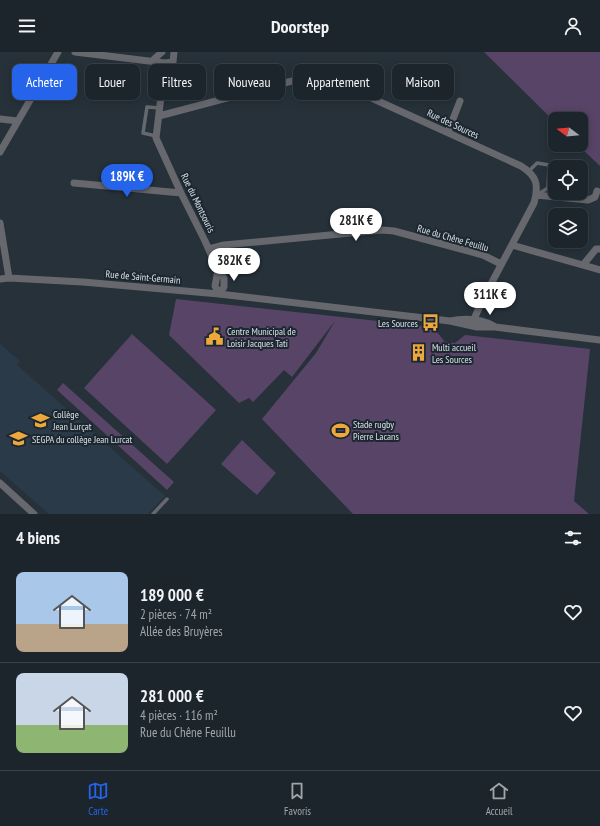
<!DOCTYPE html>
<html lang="fr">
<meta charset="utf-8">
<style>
body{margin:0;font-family:"PT Sans Narrow",sans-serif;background:#252d34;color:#f1f3f6;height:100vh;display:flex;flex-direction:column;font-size:15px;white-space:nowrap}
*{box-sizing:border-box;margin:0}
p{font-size:13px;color:#a0a5a9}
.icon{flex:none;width:22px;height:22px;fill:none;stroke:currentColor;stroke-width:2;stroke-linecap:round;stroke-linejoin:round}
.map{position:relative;height:462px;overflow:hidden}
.side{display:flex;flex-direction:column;background:#1c252c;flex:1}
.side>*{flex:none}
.hud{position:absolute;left:12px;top:12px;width:576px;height:36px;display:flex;gap:8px}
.needle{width:26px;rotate:286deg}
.controls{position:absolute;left:548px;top:60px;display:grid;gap:8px}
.controls a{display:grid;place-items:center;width:40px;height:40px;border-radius:8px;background:#1c252c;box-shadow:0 2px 10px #0003,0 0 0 1px #3a4248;font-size:20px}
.price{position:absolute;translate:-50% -34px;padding:0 9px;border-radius:14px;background:#fff;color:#222;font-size:13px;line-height:26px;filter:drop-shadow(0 1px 2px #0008)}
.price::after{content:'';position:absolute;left:50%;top:24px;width:12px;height:9px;margin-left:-6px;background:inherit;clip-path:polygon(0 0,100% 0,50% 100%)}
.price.selected{background:#2563eb;color:#fff}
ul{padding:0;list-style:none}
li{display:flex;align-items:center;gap:12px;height:100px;padding:0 16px}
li+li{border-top:1px solid #3a4248}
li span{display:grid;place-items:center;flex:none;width:112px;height:80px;border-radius:8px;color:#555}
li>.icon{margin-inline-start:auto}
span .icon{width:48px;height:48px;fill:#fffc;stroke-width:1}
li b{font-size:17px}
h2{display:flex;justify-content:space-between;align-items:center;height:48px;padding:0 16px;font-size:17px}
.tag{padding:0 14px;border-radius:8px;background:#1c252c;box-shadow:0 2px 10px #0003,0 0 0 1px #3a4248;font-size:14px;line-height:36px}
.tag.selected{background:#2563eb;color:#fff}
header{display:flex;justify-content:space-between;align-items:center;height:52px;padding:0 16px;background:#1c252c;font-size:18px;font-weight:700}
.tab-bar{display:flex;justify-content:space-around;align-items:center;height:56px;border-top:1px solid #3a4248;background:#1c252c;font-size:11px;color:#a0a5a9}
.tab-bar a{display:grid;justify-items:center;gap:2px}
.tab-bar .selected{color:#2563eb}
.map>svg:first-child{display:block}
.built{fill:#2a3a48}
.green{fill:#584466}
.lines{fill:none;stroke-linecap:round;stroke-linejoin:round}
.lane{stroke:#66686e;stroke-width:3.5}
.street{stroke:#66686e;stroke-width:7}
.labels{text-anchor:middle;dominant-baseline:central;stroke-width:4;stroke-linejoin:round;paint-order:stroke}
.street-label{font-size:10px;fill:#d9e0e6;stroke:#1c2730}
.poi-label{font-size:10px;fill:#d9e0e6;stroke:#1c2730;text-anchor:start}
</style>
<header><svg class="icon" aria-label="menu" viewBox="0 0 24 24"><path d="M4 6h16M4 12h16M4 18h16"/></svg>Doorstep<svg class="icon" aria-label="person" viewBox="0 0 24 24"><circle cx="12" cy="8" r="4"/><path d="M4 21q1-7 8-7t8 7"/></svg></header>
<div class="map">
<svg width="600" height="462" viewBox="0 0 600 462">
<rect width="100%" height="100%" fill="#26313a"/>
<path class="built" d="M0 292 20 309 17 313 165 444 148 462H49L0 419Z"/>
<path class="green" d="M484 0H600V114L578 93H581V67H555V70Z
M176 247 433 275 445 290 455 291 465 283 590 297 574 449 589 462H353L262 367 316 301 335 269 292 325 284 318 253 350 249 346 239 351 169 283Z
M132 282 216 358 167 412 84 336Z
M63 331 174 430 167 438 57 338Z
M242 388 276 421 257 443 221 412Z"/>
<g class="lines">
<path class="lane" d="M156 84 143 81 147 55 160 56
M529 119 537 111 549 113 548 136 538 142
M153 462 167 447"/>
<path class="street" d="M75 0 165 11 156 86 181 141 205 189 218 218 224 226V235L219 242 215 234 218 218
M152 9 162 0
M165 11 173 10 174 0
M159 64 311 24 356 38 378 49 521 114C537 124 539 133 534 151L482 249 475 265 478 269 477 275
M0 67 18 69
M448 80 460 49
M0 100 58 0
M74 131 181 141
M536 143 588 148 595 145 597 139
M0 171 9 226
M512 193 600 218
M209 197 224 193 382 178 394 179 483 203 501 212
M583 213 596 197H600
M0 227 9 226 83 230 219 242 450 269 477 275H495L600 288
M450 269C465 266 481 267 494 274
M0 431 34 462"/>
</g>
<defs>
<symbol id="bus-bare" viewBox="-9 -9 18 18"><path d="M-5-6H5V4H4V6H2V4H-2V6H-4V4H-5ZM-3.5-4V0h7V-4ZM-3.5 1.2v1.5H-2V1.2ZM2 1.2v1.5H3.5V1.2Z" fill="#eda83c" stroke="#1c2730" stroke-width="2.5" paint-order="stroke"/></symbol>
<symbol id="civic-bare" viewBox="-9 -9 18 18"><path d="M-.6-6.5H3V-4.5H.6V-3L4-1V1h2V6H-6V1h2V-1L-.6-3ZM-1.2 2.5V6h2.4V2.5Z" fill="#eda83c" stroke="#1c2730" stroke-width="2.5" paint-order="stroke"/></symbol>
<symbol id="building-bare" viewBox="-9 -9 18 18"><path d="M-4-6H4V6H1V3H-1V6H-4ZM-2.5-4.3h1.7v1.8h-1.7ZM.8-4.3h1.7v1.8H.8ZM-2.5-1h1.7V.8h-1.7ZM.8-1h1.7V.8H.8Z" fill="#eda83c" stroke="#1c2730" stroke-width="2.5" paint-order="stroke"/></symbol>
<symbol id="school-bare" viewBox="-9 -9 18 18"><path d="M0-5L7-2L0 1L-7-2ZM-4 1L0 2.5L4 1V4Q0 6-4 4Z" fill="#eda83c" stroke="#1c2730" stroke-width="2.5" paint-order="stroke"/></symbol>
<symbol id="stadium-bare" viewBox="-9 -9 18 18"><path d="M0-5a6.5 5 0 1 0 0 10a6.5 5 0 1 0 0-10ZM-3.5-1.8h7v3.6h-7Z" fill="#eda83c" stroke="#1c2730" stroke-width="2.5" paint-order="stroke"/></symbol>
</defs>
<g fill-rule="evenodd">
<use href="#bus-bare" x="418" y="258" width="25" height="25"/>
<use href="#civic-bare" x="202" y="272" width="25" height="25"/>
<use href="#building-bare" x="406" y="288" width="25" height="25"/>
<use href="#school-bare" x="28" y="356" width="25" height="25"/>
<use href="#stadium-bare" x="328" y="366" width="25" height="25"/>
<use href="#school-bare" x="6" y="374" width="25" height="25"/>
</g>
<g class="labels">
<g class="street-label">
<text transform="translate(453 72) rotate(25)">Rue des Sources</text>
<text transform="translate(198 151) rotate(64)">Rue du Montsouris</text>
<text transform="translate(453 186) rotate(16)">Rue du Chêne Feuillu</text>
<text transform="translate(143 225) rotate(5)">Rue de Saint-Germain</text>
</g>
<g class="poi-label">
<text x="418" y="271" text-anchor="end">Les Sources</text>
<text x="227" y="279">Centre Municipal de<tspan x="227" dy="12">Loisir Jacques Tati</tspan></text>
<text x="432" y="295">Multi accueil<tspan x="432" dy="12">Les Sources</tspan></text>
<text x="53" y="362">Collège<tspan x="53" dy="12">Jean Lurçat</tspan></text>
<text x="353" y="372">Stade rugby<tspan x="353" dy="12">Pierre Lacans</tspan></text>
<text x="32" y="387">SEGPA du collège Jean Lurcat</text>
</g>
</g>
</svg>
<div class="controls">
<a><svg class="needle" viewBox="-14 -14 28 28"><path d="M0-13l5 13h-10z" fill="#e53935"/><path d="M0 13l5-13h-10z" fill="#a0a5a9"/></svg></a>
<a><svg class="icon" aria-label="locate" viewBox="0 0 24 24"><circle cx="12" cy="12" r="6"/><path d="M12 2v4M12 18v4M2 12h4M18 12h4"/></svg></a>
<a><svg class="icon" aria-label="layers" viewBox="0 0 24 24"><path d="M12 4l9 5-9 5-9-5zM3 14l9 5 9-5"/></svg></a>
</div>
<b class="price selected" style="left:127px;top:146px">189K €</b>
<b class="price" style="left:356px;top:190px">281K €</b>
<b class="price" style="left:234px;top:230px">382K €</b>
<b class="price" style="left:490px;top:264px">311K €</b>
<div class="hud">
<a class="tag selected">Acheter</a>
<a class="tag">Louer</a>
<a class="tag">Filtres</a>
<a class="tag">Nouveau</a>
<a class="tag">Appartement</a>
<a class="tag">Maison</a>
</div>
</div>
<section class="side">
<h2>4 biens<svg class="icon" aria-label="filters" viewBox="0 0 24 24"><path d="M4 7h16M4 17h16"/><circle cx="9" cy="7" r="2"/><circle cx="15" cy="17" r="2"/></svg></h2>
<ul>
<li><span style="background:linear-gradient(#a9c7e8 65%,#b9a48a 0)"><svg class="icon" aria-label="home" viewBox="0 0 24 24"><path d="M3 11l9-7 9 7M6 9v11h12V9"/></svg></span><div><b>189 000 €</b><p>2 pièces · 74 m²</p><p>Allée des Bruyères</p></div><svg class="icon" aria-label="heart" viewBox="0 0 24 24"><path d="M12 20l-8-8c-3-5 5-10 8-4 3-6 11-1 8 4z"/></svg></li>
<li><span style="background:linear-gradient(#c9d6e8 65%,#8fb573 0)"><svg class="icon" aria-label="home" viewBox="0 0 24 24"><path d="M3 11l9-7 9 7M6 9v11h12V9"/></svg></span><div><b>281 000 €</b><p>4 pièces · 116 m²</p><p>Rue du Chêne Feuillu</p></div><svg class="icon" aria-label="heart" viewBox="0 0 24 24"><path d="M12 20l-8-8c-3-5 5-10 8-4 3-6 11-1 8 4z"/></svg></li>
</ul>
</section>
<nav class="tab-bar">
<a class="selected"><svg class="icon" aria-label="map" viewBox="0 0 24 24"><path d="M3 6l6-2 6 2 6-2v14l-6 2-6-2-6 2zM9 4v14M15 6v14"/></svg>Carte</a>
<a><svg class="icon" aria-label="saved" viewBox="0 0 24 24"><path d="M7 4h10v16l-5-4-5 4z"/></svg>Favoris</a>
<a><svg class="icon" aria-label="home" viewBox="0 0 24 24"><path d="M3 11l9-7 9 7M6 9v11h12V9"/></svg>Accueil</a>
</nav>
